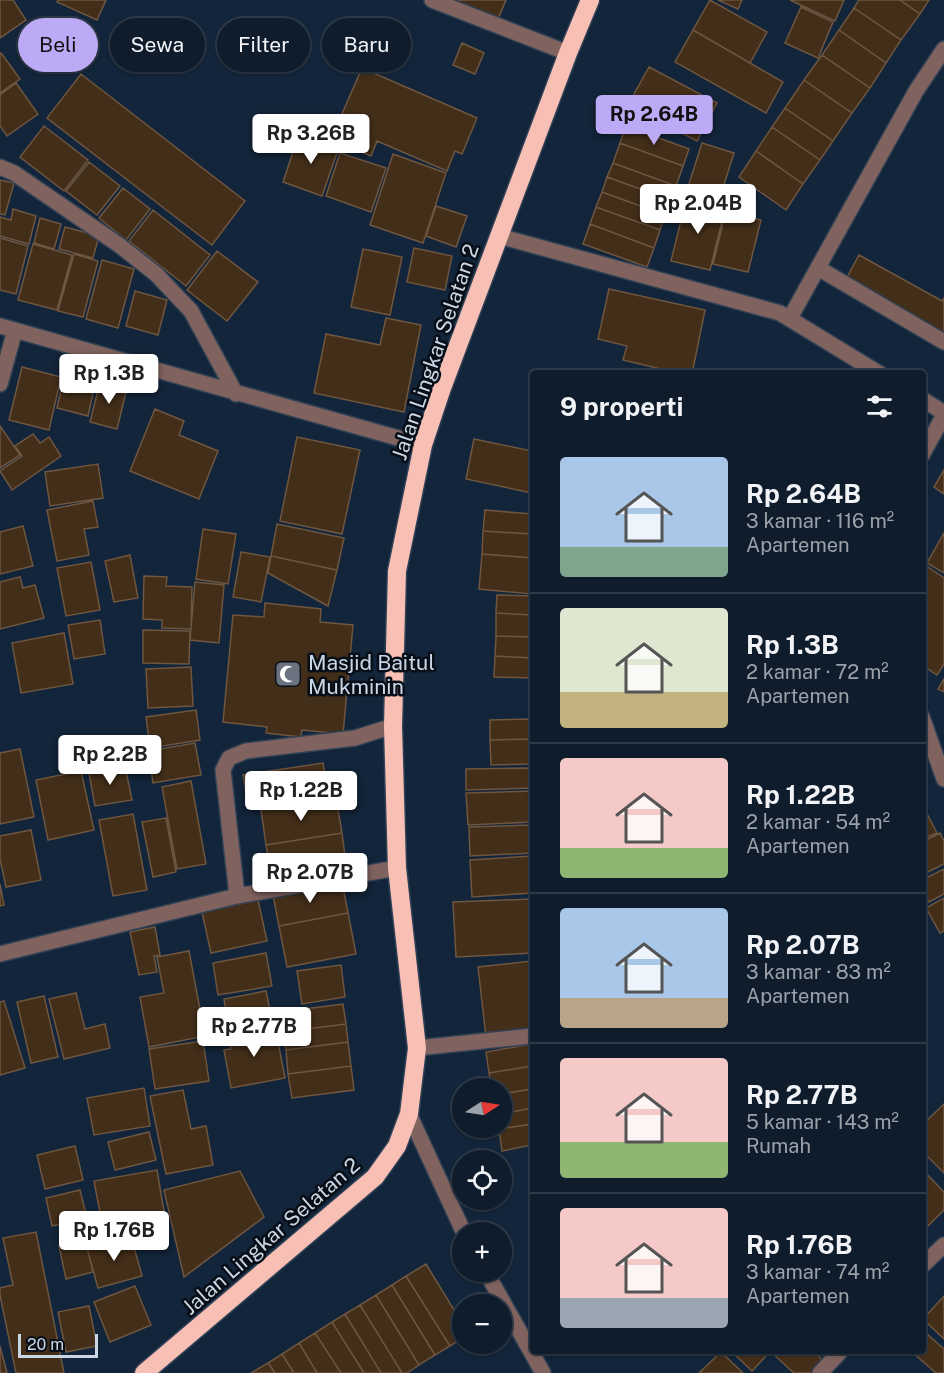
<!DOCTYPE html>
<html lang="id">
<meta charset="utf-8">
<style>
body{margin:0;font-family:"Public Sans",sans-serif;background:#172534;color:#f1f3f6;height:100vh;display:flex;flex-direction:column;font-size:22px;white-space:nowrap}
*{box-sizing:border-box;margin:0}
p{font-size:20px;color:#9ba1a9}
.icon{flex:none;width:33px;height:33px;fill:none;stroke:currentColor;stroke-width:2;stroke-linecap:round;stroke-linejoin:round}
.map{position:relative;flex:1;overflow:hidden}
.side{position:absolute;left:530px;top:370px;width:396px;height:984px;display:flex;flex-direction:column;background:#0e1c2c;border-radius:6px;box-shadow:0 2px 4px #0004,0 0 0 2px #2e3a48}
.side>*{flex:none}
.top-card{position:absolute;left:18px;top:18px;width:422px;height:54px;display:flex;gap:12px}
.needle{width:39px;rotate:78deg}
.tools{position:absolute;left:452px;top:1078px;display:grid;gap:12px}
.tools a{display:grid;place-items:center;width:60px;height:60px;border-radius:50%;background:#0e1c2c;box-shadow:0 2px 4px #0004,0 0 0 2px #2e3a48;font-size:30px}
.scale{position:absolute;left:18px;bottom:15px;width:80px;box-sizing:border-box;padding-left:6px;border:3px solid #cad6e4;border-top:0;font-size:16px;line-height:21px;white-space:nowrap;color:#cad6e4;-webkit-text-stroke:4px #070e17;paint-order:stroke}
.price{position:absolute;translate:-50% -51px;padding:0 14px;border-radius:6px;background:#fff;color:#222;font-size:20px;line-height:39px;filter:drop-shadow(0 2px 3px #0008)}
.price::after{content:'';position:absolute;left:50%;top:36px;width:18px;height:14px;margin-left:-9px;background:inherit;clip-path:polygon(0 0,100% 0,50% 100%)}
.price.on{background:#bcaaf6;color:#111}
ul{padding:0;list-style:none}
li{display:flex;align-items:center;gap:18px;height:150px;padding:0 30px}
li+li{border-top:2px solid #2e3a48}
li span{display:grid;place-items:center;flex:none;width:168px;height:120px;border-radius:6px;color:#555}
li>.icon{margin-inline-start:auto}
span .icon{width:72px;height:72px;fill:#fffc;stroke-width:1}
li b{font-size:26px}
h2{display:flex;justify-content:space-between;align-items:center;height:72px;padding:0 30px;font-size:26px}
.chip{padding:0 21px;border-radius:27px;background:#0e1c2c;box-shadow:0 2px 4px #0004,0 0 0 2px #2e3a48;font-size:21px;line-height:54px}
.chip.on{background:#bcaaf6;color:#111}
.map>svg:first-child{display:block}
.building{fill:#432e19;stroke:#6e5640;stroke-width:1.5}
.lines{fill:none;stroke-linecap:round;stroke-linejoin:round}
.minor-casing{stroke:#304155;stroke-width:18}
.highway-casing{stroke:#304155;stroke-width:21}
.minor{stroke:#80635e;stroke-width:15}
.highway{stroke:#f8bfb5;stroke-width:18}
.labels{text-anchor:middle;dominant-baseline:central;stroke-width:5;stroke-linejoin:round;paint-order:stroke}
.street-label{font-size:21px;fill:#cad6e4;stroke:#070e17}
.poi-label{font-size:21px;fill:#cad6e4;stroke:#070e17;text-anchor:start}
</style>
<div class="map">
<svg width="944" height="1373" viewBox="0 0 944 1373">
<rect width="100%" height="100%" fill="#13253a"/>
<path class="building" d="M0 0H13L26 20 0 38Z
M58 0H106L97 20 57 2Z
M446 0H506L497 21Z
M710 0 767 32 750 63 693 30Z
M718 0H742L738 9Z
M790 0H844L835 21Z
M859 0H900L920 14 901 40 854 8Z
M900 0H929L920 14Z
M801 7 833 22 818 58 785 43Z
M854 8 901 40 886 63 839 30Z
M693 30 783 82 766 113 675 62Z
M839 30 886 63 870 88 822 55Z
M462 43 484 53 475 74 453 65Z
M1 53 20 79 0 93V54Z
M822 55 870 88 852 113 804 80Z
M649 67 717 103 697 141 628 105Z
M362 68 477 118 462 154 455 151 447 171 377 141 371 156 331 139Z
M81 74 245 201 212 245 47 118Z
M804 80 852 113 833 141 785 108Z
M16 83 38 114 7 136 0 126V95Z
M785 108 833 141 820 160 772 127Z
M44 126 88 160 64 191 20 157Z
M626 126 689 149 683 166 620 143Z
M772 127 820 160 803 184 756 151Z
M299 134 339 147 322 196 283 182Z
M620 143 683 166 676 186 613 163Z
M702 143 734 153 720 197 688 187Z
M756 151 803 184 786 210 739 177Z
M340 153 386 168 371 212 326 196Z
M393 154 446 173 423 243 370 225Z
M89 162 120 186 97 215 66 191Z
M613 163 676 186 671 200 607 177Z
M607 177 671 200 665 215 602 192Z
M0 180 14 183 5 215 0 214Z
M123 188 150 209 126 240 99 218Z
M602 192 665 215 660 230 596 207Z
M686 200 725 209 710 270 671 261Z
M436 206 467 216 456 247 426 236Z
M596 207 660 230 654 248 590 224Z
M13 209 36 216 29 244 0 236V217L11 220Z
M153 210 210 255 186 286 129 241Z
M726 211 761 220 748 272 713 264Z
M40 218 61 224 54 249 34 243Z
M590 224 654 248 647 267 583 244Z
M65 227 99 236 93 258 59 249Z
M0 238 28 246 16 294 0 290Z
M33 244 72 255 57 310 18 300Z
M414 248 452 256 445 290 407 282Z
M363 249 402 257 390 315 351 307Z
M217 251 258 282 227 321 187 290Z
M74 254 98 261 83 317 58 311Z
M859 255 942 301 944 298V337L844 283Z
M102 260 134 269 118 328 86 319Z
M609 289 705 310 692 374H682L623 360 627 346 598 339Z
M135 291 167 300 158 335 126 326Z
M386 318 421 325 404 412 314 393 326 334 380 345Z
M22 367 61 377 49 430 9 420Z
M65 371 96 379 88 416 57 408Z
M100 382 127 388 117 429 90 422Z
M155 409 184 421 179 435 218 451 199 499 130 471Z
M0 426 20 455 0 468Z
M33 434 40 443 49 437 61 456 12 490 0 471 22 456 15 446Z
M297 437 360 450 342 534 280 521Z
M474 439 532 451V493L466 479Z
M98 464 103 498 50 506 45 472Z
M944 470V494L934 487Z
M93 501 98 527 84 529 89 555 57 561 47 510Z
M485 510 532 514V534L483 531Z
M277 524 344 538 337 570 271 556Z
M23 526 33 566 0 574V532Z
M203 529 236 534 228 584 196 579Z
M483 531 532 534V558L482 554Z
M944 533V573L927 563Z
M241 552 270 557 261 602 233 597Z
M482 554 532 558V594L479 589Z
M130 555 138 598 114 602 105 561Z
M271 556 337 570 328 606 268 573Z
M91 562 100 610 66 616 57 568Z
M922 563 944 578V664L937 675 922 665Z
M144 576 167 577 166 586 192 587 191 629 162 628V620L143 619Z
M20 577 23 588 35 585 44 618 0 629V582Z
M195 582 224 585 219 643 190 640Z
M497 595 532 596V615L496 613Z
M265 603 321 609 320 622 353 625 343 734 302 730 301 737 266 733 267 727 223 722 233 615 264 617Z
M496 613 532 615V637L496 636Z
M100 620 105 654 74 659 68 625Z
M143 630 190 631 189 664 143 663Z
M64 633 73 684 21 693 12 643Z
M496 636 532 637V658L495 656Z
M495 656 532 658V678L494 677Z
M191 667 193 706 148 708 146 669Z
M944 679V692L938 689Z
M196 710 200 740 150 748 146 717Z
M532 719V739L490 740V720Z
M532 739V764L491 765 490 740Z
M195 743 201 775 153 783 148 751Z
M20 749 34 817 0 824V753Z
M323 763 328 793 248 806 243 775Z
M125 766 132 800 95 806 89 773Z
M532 768V788L466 790V769Z
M81 771 94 830 48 840 36 780Z
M191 781 206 864 177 869 162 787Z
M532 791V822L468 825 466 793Z
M336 798 342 833 266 845 261 810Z
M922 804 937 833 922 839Z
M133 814 147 890 113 896 99 820Z
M166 818 176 872 153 877 142 822Z
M532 825V853L470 856 469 827Z
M31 830 41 880 6 887 0 859V836Z
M342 833 346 864 271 875 266 845Z
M940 833 944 841V864L922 875V842Z
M532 856V893L472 897 470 860Z
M944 869V894L929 902 922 891V880Z
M342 882 348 913 279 926 273 895Z
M0 884 4 905 0 906Z
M944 898V931L940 933 926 908Z
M532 899V953L456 957 453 902Z
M258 900 267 941 211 953 202 912Z
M348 913 356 954 287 967 279 926Z
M155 927 160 955 154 956 157 972 139 975 130 932Z
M189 951 205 1036 149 1047 140 997 164 993 157 957Z
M266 953 272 986 218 995 213 963Z
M532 961V1031L486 1037 478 967Z
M341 965 345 997 302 1004 297 971Z
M266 991 271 1016 228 1023 224 999Z
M76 993 85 1029 105 1024 110 1048 64 1059 49 999Z
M44 996 58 1057 31 1063 17 1002Z
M4 1001 25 1068 0 1075V1002Z
M343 1004 346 1024 283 1032 281 1012Z
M346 1024 348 1042 286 1050 283 1032Z
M275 1026 285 1078 231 1088 224 1050 231 1049 228 1035Z
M203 1041 209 1081 155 1089 149 1049Z
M348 1042 351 1066 288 1074 286 1050Z
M532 1044V1066L489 1073 486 1052Z
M351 1066 354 1090 292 1098 288 1074Z
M532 1066V1089L501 1094V1089H492L489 1073Z
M144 1088 150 1126 94 1135 87 1098Z
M532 1089V1108L501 1114V1094Z
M183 1090 191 1129 206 1126 213 1165 166 1174 150 1096Z
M944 1104V1173L922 1151V1125Z
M532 1108V1124L499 1129 501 1128V1114Z
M532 1124V1145L502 1151 499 1129Z
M149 1132 156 1160 115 1170 108 1142Z
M75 1146 83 1180 45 1189 37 1155Z
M922 1169 944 1192V1210L928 1226 922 1220Z
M157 1170 166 1223 104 1234 94 1181Z
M240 1171 264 1217 184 1277 164 1190Z
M80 1190 87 1218 52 1226 46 1198Z
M36 1232 64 1373H16L0 1295V1288L13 1285 3 1238Z
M131 1236 142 1276 98 1288 87 1248Z
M85 1239 93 1272 66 1279 59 1246Z
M426 1264 462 1323V1338L450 1346 406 1276Z
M406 1276 450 1346 435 1355 392 1285Z
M392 1285 435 1355 419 1365 376 1295Z
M135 1286 151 1325 110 1342 94 1302Z
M376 1295 419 1365 407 1373H402L360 1305Z
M944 1296V1339L923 1319Z
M360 1305 402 1373H381L345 1314Z
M89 1306 97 1346 66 1352 58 1312Z
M345 1314 381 1373H364L332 1322Z
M332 1322 364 1373H341L315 1333Z
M315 1333 341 1373H317L299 1343Z
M927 1334 944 1349V1373H936L912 1352H922V1340Z
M299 1343 317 1373H294L282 1354Z
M0 1346 7 1373H0Z
M721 1352 743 1373H699Z
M732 1352H760L766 1356 752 1371Z
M771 1352H814L826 1363 816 1373H794Z
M282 1354 294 1373H275L268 1363Z
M268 1363 275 1373H251Z"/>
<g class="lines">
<defs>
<path id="minor" d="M432 0 568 53
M0 167 14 173 119 245 156 274 191 311 236 394
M499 236 780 313 880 374
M818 268 944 342
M790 318 916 91 944 49
M0 326 423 445
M0 384 15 330
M922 399 944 413
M922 455 944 415
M922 717 944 779
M237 896 223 770 229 758 246 751 355 738 393 726
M0 954 237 896 397 868
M417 1048 532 1036
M409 1114 464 1233
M922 1266 944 1245
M486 1272 543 1373
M820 1373 840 1352"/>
<path id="highway" d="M144 1373 375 1177 397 1146 409 1114 417 1048 397 868 393 726 397 571 423 445 442 388 568 53 590 0"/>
</defs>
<use href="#minor" class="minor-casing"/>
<use href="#highway" class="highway-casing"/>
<use href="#minor" class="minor"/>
<use href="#highway" class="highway"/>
</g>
<defs>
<symbol id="mosque-square" viewBox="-11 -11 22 22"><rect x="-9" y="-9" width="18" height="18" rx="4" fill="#6b7280" stroke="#070e17"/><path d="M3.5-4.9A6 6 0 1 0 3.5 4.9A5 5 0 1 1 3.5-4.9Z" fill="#fff"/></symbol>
</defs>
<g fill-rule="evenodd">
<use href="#mosque-square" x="273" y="659" width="30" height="30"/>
</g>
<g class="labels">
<g class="street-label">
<text transform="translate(435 352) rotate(-71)">Jalan Lingkar Selatan 2</text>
<text transform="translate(271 1236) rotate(-41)">Jalan Lingkar Selatan 2</text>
</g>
<g class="poi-label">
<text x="308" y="662">Masjid Baitul<tspan x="308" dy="24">Mukminin</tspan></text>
</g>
</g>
</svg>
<div class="tools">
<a><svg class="needle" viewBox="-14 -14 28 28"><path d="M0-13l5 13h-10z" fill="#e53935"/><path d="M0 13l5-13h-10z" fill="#9ba1a9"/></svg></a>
<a><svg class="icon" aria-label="locate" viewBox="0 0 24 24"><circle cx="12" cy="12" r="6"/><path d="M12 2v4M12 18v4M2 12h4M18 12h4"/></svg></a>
<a>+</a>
<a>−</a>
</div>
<div class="scale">20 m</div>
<b class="price on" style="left:654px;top:146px">Rp 2.64B</b>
<b class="price" style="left:311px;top:165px">Rp 3.26B</b>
<b class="price" style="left:698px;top:235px">Rp 2.04B</b>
<b class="price" style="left:109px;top:405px">Rp 1.3B</b>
<b class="price" style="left:110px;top:786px">Rp 2.2B</b>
<b class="price" style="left:301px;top:822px">Rp 1.22B</b>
<b class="price" style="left:310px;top:904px">Rp 2.07B</b>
<b class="price" style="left:254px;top:1058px">Rp 2.77B</b>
<b class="price" style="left:114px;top:1262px">Rp 1.76B</b>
<div class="top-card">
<a class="chip on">Beli</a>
<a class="chip">Sewa</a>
<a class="chip">Filter</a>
<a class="chip">Baru</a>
</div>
<section class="side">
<h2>9 properti<svg class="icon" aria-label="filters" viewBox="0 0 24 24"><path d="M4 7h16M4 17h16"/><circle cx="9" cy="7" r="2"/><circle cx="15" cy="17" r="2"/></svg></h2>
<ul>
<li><span style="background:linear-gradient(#a9c7e8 75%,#7fa58c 0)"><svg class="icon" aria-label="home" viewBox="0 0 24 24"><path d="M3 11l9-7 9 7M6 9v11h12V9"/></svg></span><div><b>Rp 2.64B</b><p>3 kamar · 116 m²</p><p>Apartemen</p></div></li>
<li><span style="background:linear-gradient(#dfe7d0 70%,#c2b280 0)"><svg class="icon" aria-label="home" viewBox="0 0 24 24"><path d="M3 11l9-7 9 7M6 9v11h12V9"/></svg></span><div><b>Rp 1.3B</b><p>2 kamar · 72 m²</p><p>Apartemen</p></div></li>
<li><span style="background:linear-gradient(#f6c9c9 75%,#8fb573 0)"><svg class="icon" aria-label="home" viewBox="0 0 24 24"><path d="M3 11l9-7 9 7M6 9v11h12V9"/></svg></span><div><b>Rp 1.22B</b><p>2 kamar · 54 m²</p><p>Apartemen</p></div></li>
<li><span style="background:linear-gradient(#a9c7e8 75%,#b9a48a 0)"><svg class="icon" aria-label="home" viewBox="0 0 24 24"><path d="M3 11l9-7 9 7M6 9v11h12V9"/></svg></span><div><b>Rp 2.07B</b><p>3 kamar · 83 m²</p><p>Apartemen</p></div></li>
<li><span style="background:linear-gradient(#f6c9c9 70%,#8fb573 0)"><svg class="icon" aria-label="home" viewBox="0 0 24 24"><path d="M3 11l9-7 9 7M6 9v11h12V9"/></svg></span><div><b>Rp 2.77B</b><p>5 kamar · 143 m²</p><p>Rumah</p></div></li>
<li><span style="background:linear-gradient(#f6c9c9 75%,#9aa5b1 0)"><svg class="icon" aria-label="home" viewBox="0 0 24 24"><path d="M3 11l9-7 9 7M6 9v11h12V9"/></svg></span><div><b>Rp 1.76B</b><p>3 kamar · 74 m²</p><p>Apartemen</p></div></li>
</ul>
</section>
</div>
